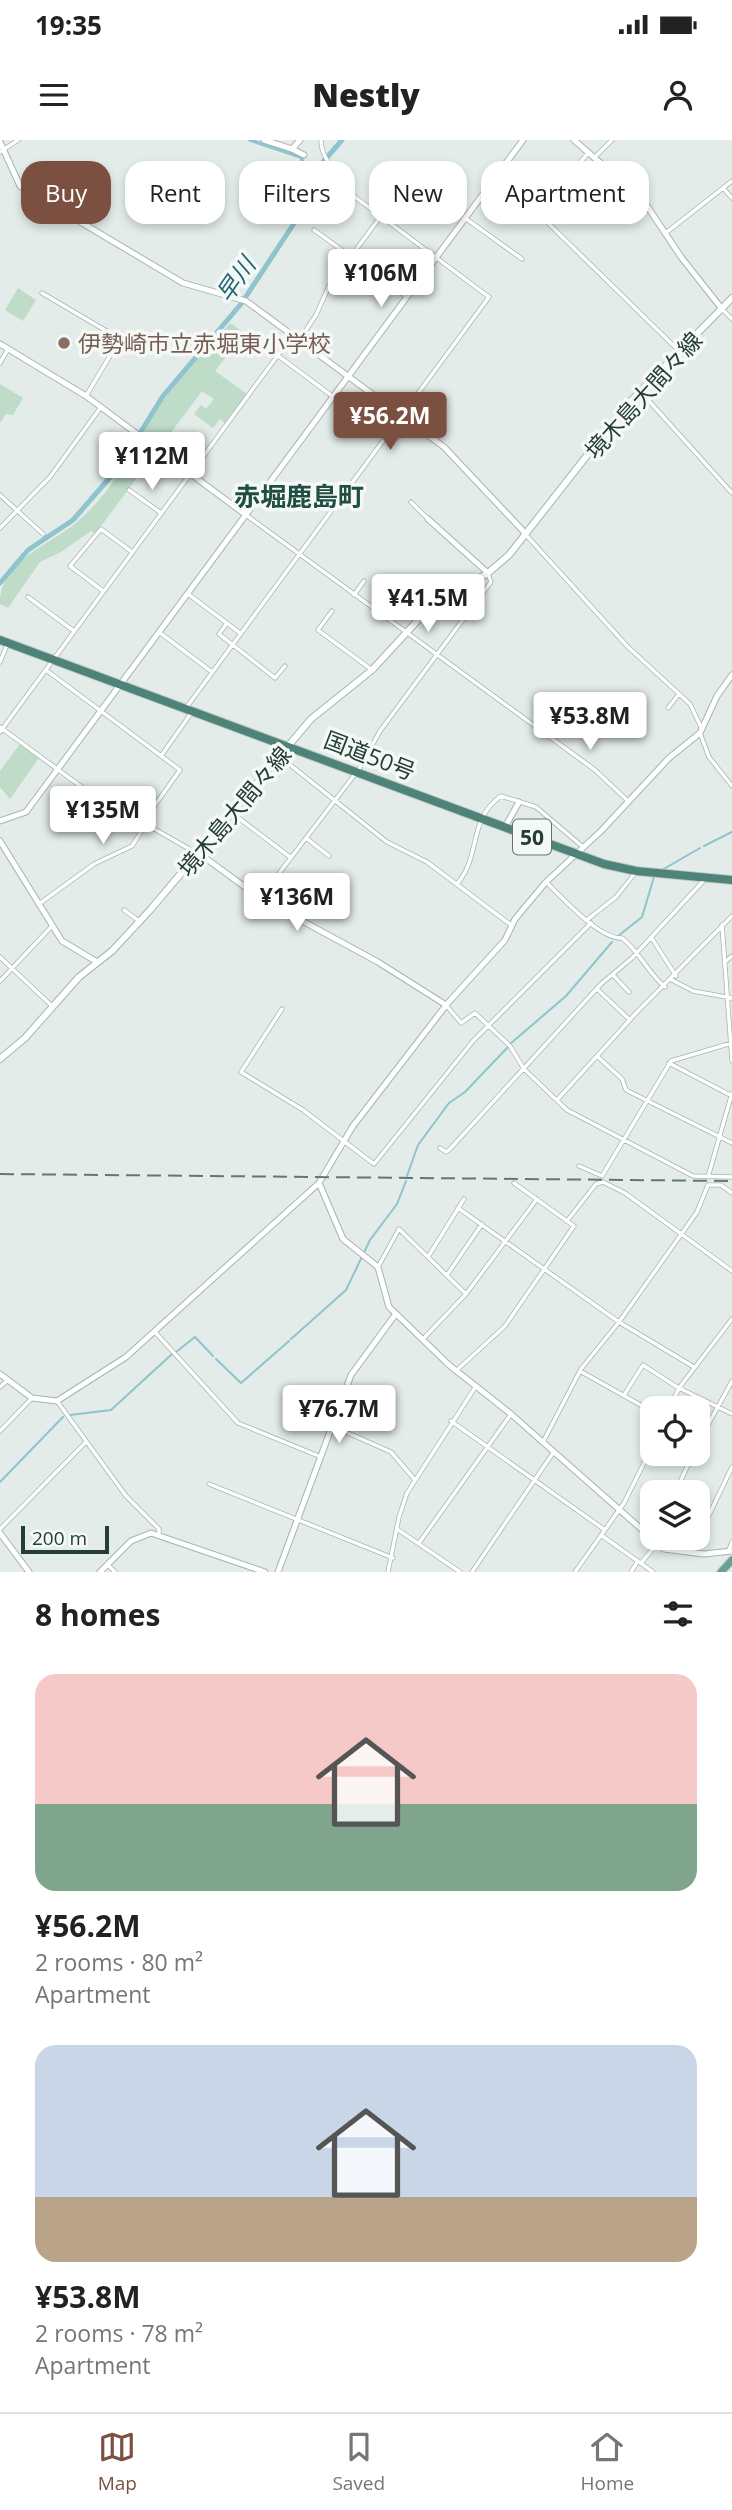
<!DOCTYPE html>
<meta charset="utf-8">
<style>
body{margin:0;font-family:"Open Sans","Noto Sans JP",sans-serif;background:#f2f2f2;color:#222;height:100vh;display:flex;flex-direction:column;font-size:26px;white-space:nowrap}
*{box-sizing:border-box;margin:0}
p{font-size:23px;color:#767676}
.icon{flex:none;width:38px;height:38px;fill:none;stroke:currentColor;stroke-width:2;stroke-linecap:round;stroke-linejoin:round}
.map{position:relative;height:1432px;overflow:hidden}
.sheet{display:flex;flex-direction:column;background:#fff;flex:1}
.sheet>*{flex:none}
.guide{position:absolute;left:21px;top:21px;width:691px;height:63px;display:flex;gap:14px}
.controls{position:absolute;left:640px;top:1256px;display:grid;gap:14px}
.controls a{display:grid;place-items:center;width:70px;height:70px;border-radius:14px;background:#fff;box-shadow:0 4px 10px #0003;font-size:35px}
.scale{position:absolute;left:21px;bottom:18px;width:88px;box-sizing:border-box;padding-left:7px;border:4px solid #243d37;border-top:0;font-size:19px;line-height:24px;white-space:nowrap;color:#243d37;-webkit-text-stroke:5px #f4f9f6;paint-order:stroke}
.price{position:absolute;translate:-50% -60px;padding:0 16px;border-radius:7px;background:#fff;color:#222;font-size:23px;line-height:46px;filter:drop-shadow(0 2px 4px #0008)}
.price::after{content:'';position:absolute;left:50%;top:42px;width:21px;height:16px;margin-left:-10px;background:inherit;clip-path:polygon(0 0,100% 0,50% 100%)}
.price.selected{background:#7c5040;color:#fff}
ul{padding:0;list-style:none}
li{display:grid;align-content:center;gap:14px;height:371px;padding:0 35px}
li span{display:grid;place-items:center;height:217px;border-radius:21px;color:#555}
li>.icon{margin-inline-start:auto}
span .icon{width:126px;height:126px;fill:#fffc;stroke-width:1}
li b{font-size:30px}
h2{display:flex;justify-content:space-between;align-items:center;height:84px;padding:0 35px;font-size:30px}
.chip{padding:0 24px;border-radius:21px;background:#fff;box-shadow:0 4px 10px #0003;font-size:24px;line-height:63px}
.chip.selected{background:#7c5040;color:#fff}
.status{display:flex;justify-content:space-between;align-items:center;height:49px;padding:0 35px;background:#fff;direction:ltr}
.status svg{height:19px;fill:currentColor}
header{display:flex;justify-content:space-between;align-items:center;height:91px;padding:0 35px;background:#fff;font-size:32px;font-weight:800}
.dock{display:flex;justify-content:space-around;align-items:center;height:98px;border-top:2px solid #e0e0e0;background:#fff;font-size:19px;color:#767676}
.dock a{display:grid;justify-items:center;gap:4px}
.dock .selected{color:#7c5040}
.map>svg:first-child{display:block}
.green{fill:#bedcc7}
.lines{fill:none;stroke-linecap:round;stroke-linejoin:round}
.stream{stroke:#8fc3ce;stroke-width:2}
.canal{stroke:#8fc3ce;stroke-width:3.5}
.river{stroke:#8fc3ce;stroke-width:5}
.minor-casing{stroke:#a6b4af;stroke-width:5}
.tertiary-casing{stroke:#a6b4af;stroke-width:7}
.secondary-casing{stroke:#a2b7b0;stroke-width:8}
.primary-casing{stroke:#c2c9c7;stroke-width:9}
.trunk-casing{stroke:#c2c9c7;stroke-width:10}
.minor{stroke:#fff;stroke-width:3.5}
.tertiary{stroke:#fff;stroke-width:5}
.secondary{stroke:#fff;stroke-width:6}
.primary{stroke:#6a9f93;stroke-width:7}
.trunk{stroke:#4e8378;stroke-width:8}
.rail{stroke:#5f7872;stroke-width:2;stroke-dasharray:14 7;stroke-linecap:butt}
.education-dot{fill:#8d6e63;stroke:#f4f9f6;stroke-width:2.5}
.labels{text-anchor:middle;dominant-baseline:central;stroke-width:7;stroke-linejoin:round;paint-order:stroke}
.shield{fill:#f4f9f6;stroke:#627570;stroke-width:2}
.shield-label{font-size:21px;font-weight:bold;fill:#243d37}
.education-label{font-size:23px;fill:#785e54;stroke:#f4f9f6;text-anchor:start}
.street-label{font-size:23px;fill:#243d37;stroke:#f4f9f6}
.water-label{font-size:24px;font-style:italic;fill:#216576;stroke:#f4f9f6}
.quarter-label{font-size:26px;font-weight:bold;fill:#214e44;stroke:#f4f9f6}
</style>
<div class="status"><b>19:35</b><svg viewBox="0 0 49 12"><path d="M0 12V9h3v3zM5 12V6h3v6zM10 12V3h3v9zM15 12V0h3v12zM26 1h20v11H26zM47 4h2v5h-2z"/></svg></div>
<header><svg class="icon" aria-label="menu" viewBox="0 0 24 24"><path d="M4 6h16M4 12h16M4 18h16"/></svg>Nestly<svg class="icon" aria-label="person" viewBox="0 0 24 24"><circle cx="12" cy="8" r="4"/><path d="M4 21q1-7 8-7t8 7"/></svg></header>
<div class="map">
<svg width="732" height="1432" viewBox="0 0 732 1432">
<rect width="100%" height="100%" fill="#e3ece8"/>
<path class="green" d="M402 31 431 56 410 84 379 62Z
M18 148 36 160 23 181 5 170Z
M230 183 250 197 232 209 215 231 247 254 226 284 220 279 213 288 194 274 201 265 206 269 214 259 202 251 95 394 91 391 61 412 40 422 8 468 0 464C0 420 49 406 77 382 117 349 136 300 163 260 182 233 208 208 230 183Z
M0 244 23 258 13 275 6 274 0 283Z
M20 604 39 618 10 659 0 647V631Z"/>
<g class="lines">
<path class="stream" d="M704 706 732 692
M662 730 700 708
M618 796 642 777 654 737
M510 904 566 856 612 802
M407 1036 418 1005 449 963 465 952 508 907
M291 1199 346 1150 370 1100 397 1064 406 1041
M176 1212 195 1197 213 1216
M216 1219 241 1243 289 1201
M70 1275 111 1270 172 1214
M0 1342 63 1277"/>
<path class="canal" d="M250 0 301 17 313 51"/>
<path class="river" d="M0 443 28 410 73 380 119 327 163 256 241 164 312 56 323 22 342 0"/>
<defs>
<path id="minor" d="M0 12 18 0
M589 12 572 32 551 47 554 62 546 81 679 211
M595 17 612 0
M723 48 732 58
M465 78 522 119
M314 90 407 157
M667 92 732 41
M42 153 120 199 86 256
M722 169 732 179
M300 199 316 175 329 146 381 76
M277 215 386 296
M0 223 8 209
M640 251 732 353
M177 324 186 312
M129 350 161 373
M0 355 43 394
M411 362 428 379
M246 375 595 630 628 661
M0 388 50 337 101 267
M526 395 627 506 690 564 702 589
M103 451 70 426 101 389 132 412
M188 454 240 493
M354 455 364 441
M28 457 74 491
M332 471 318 490 372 530
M227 483 219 494 275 538 285 526
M159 492 212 532
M0 522 7 505
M46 530 180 630 143 682
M186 568 489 157 351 54C341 34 321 22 321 0
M668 568 679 554
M0 587 83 648 198 714
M0 592 292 196
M700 593 709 617 732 646
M161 616 192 572
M279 616 387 702 427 722 511 785
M232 673 290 717
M116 681 122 668
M83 688 102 658
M306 698 329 716
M546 742C564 759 599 799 622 798 640 812 647 832 665 847
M457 744C482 715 467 680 501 656L536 667 583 707
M260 758 359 629 380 591 491 442 488 434
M39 764 94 724 132 706 146 684
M124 770 139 781
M588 779 616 757 636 732
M722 785 732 921
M651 797 676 836
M0 817 52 866
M725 822 732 816
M613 835 629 852
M672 840 693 851 732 858
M0 841 52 786
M597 849 630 880
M446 865 461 883 475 873 510 906 524 929 567 970 693 1036 732 1037
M282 869 241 932 303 970 374 1024 473 901 591 783
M597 916 622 939 626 950 732 1003
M669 923 732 956
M557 960 636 873 732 776
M440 1008 446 1012 449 1010 601 844 632 818 706 738
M579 1026 602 1036 671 921 732 903
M708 1037 732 953
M458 1068 619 1182 694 1227
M567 1081 596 1044 603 1042 625 1053 732 1131
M428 1117 464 1059
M378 1127 399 1089 466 1154
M447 1135 482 1084
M154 1191 238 1283 321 1317
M423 1199 466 1154 537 1059
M457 1230 505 1186 574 1086 514 1043
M580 1231 653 1272
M0 1247 8 1240
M310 1250 339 1269
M624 1255 643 1225 677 1247 732 1274
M57 1261 126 1356 159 1389V1394
M669 1269 679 1248 732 1179
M451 1281 605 1390
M332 1286 391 1312 415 1340
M0 1291 32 1258
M543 1302 581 1229 619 1182 697 1072 708 1045H721L732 1053
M698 1303 732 1241
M209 1344 393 1418
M675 1353 693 1314
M0 1389 85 1303
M397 1389 460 1432
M601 1395 653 1432
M698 1398 732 1327
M419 1403 511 1274
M729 1410 732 1402
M692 1412 698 1398
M641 1423 657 1404
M107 1424 115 1432
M388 1432 399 1377 407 1353 476 1246
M472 1432 553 1313
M575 1432 624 1363 653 1305
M631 1432 638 1421"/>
<path id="tertiary" d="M264 0 292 9 300 0
M574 0 643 60 681 117 722 169
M0 2 20 46 183 143 246 161 444 307 526 394
M292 9 304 15
M0 204 86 256 246 375
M428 379 488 433
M732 535 717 556 700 593 669 618 601 691 546 742 515 779 505 800 447 864 353 986 319 1043 343 1099 378 1127 389 1167 449 1225 511 1274 664 1409 704 1414 732 1411
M0 681 26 672 523 0
M505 687 519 662
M0 701 62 801 97 822
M200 714 260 758 378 822 446 865
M0 1234 32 1258 57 1261 126 1217 319 1043
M0 1393 29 1432
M100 1432 131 1401 151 1393 265 1432
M278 1432 351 1235 395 1175"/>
<path id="secondary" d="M0 919 25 898 79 837 112 811 151 769 311 579 372 530 430 467 488 433 509 415 625 267 732 158"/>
<path id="primary" d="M721 1432 732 1420"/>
<path id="trunk" d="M0 500 604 724 636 731 732 740"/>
</defs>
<use href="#minor" class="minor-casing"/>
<use href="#tertiary" class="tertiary-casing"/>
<use href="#secondary" class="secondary-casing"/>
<use href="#primary" class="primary-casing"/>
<use href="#trunk" class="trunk-casing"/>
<use href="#minor" class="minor"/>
<use href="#tertiary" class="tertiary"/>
<use href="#secondary" class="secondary"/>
<use href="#primary" class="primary"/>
<use href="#trunk" class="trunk"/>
<path class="rail" d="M0 1034 732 1041"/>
</g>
<circle class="education-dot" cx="64" cy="203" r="7"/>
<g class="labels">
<rect class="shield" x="513" y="679.5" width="38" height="35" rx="5"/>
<g class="shield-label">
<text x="532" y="697">50</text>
</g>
<g class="education-label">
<text x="78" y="203">伊勢崎市立赤堀東小学校</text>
</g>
<g class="street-label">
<text transform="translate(643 255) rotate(-48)">境木島大間々線</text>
<text transform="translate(370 615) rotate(21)">国道50号</text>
<text transform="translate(234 671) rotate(-50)">境木島大間々線</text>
</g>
<g class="water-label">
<text transform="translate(235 139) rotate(-55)">早川</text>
</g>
<g class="quarter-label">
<text x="299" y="356">赤堀鹿島町</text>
</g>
</g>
</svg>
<div class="controls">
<a><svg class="icon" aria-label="locate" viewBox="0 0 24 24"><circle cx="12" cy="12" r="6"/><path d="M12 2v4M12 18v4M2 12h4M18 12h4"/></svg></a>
<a><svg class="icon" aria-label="layers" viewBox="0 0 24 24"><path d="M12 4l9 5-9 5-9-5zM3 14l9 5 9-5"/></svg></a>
</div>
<div class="scale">200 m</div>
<b class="price" style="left:381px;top:169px">¥106M</b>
<b class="price selected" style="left:390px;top:312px">¥56.2M</b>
<b class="price" style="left:152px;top:352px">¥112M</b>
<b class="price" style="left:428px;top:494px">¥41.5M</b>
<b class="price" style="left:590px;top:612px">¥53.8M</b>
<b class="price" style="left:103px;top:706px">¥135M</b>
<b class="price" style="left:297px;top:793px">¥136M</b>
<b class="price" style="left:339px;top:1305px">¥76.7M</b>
<div class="guide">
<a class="chip selected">Buy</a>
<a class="chip">Rent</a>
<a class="chip">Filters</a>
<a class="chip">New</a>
<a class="chip">Apartment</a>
</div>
</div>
<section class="sheet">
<h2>8 homes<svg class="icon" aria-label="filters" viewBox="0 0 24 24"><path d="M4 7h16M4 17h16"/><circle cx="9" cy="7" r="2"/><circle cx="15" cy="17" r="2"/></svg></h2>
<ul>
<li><span style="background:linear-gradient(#f6c9c9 60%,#7fa58c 0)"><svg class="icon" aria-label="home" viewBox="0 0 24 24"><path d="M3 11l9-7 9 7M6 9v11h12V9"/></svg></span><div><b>¥56.2M</b><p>2 rooms · 80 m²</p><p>Apartment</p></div></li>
<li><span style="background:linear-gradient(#c9d6e8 70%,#b9a48a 0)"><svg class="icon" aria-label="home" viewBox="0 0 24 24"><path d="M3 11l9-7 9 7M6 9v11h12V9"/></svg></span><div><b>¥53.8M</b><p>2 rooms · 78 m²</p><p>Apartment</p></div></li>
</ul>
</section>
<nav class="dock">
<a class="selected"><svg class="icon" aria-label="map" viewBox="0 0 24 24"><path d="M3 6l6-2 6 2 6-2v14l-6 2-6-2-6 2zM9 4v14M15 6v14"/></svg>Map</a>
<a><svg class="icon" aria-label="saved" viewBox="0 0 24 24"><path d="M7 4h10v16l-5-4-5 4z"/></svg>Saved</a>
<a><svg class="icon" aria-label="home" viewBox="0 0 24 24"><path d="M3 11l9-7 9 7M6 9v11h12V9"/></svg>Home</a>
</nav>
